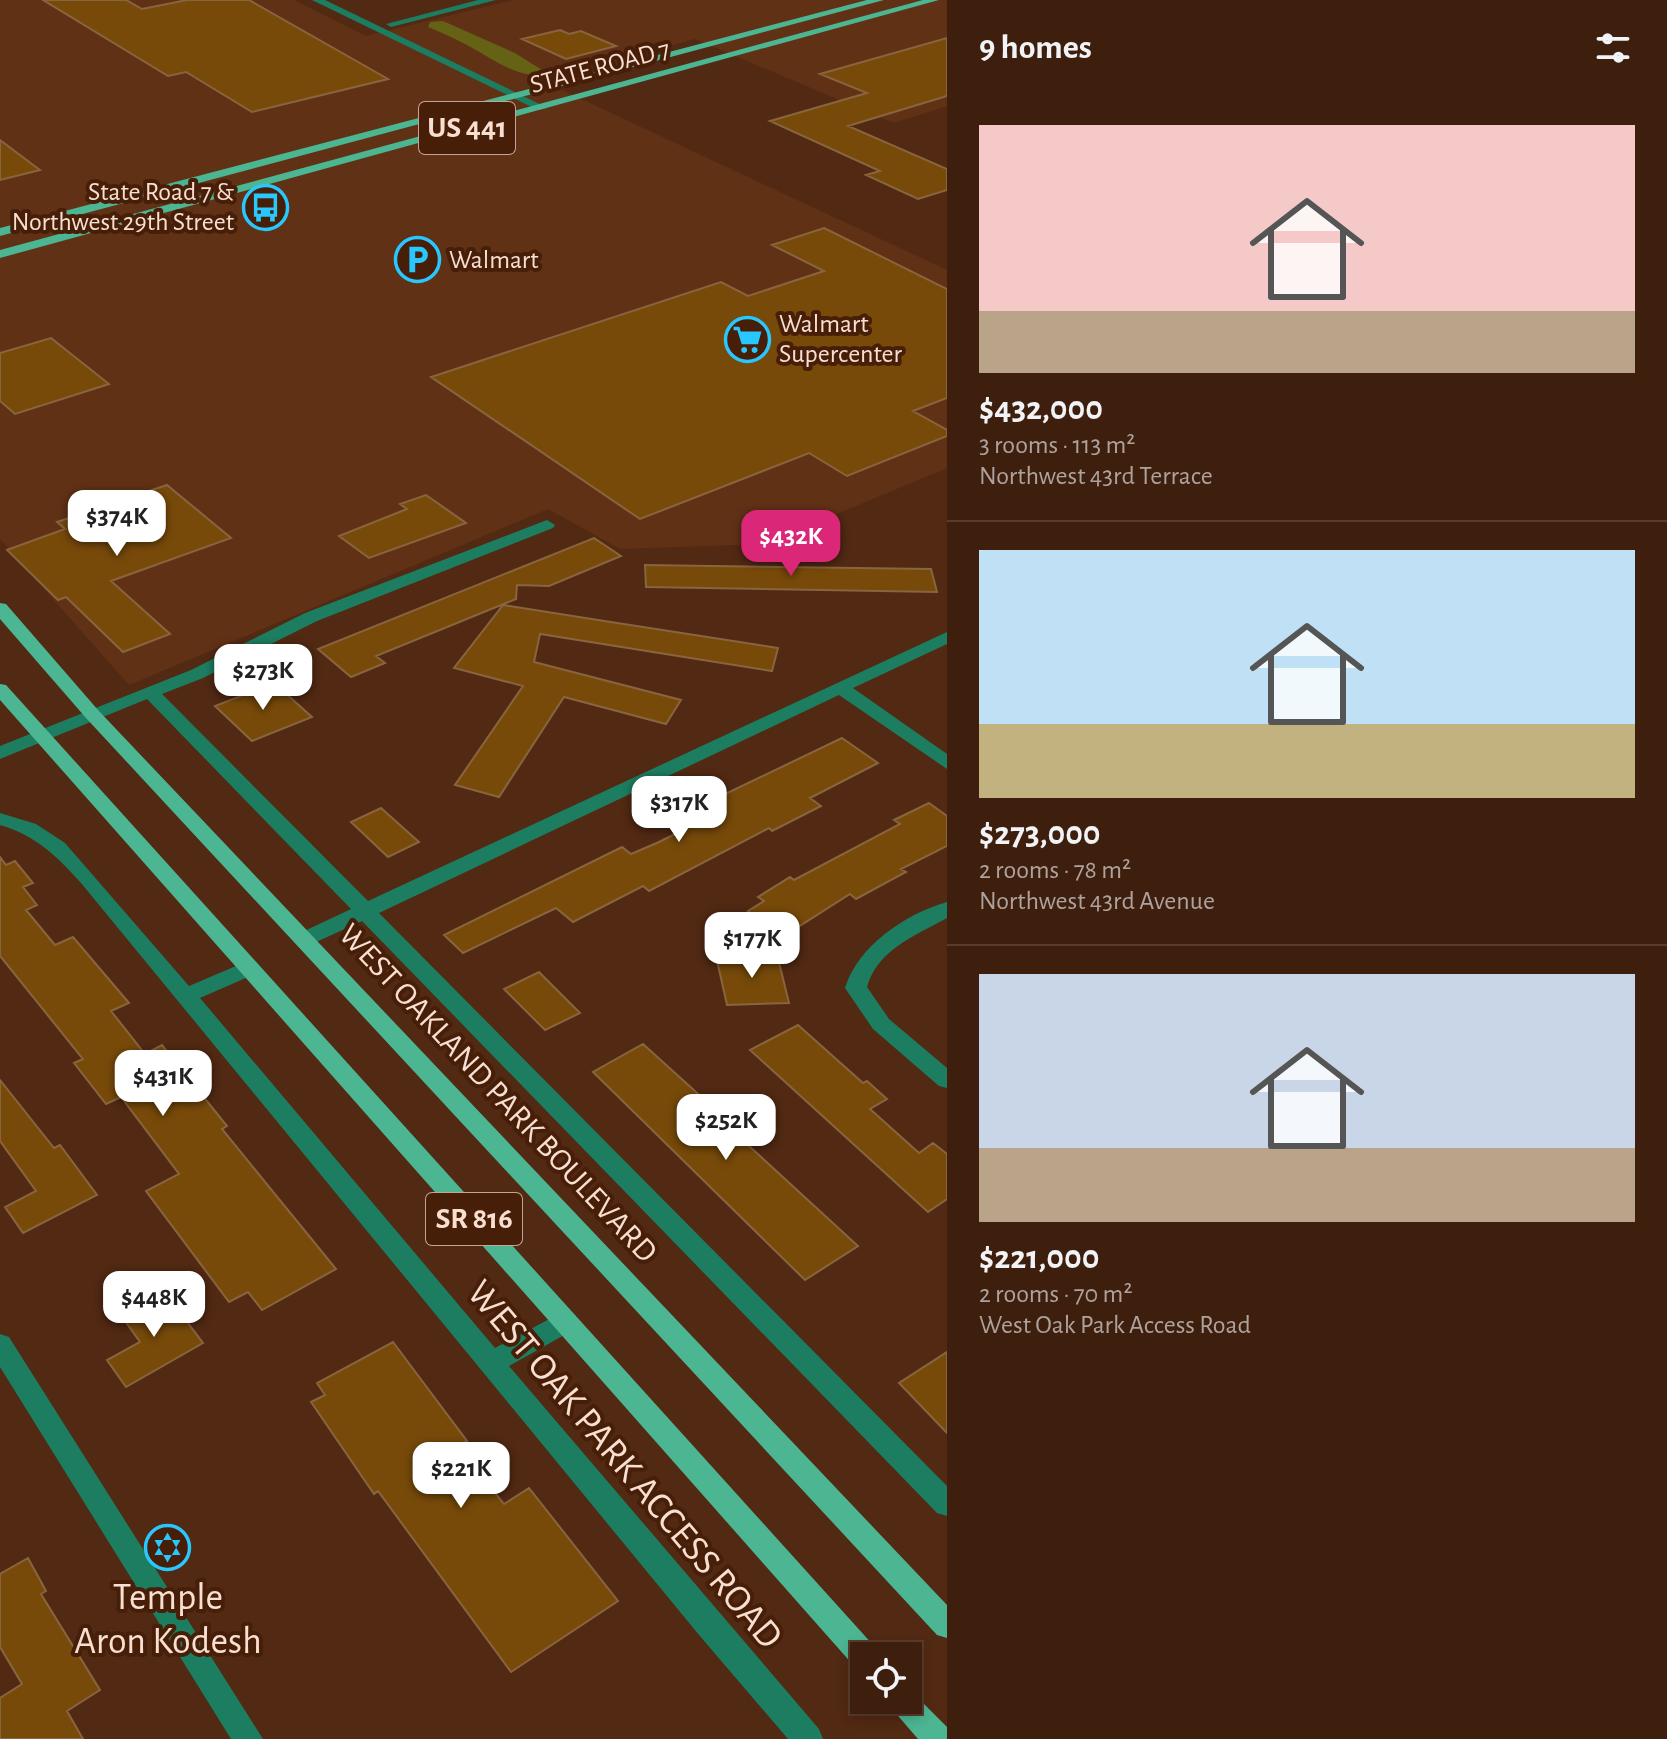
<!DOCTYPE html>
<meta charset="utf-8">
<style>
body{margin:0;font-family:"Alegreya Sans",sans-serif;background:#492c1c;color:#f1f3f6;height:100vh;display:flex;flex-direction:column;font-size:30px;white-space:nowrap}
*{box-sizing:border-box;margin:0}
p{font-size:26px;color:#ada29e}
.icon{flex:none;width:44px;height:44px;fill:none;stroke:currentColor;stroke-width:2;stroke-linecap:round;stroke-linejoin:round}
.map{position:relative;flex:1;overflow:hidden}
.drawer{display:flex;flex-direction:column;background:#3e1f0e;width:720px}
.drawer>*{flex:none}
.fabs{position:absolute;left:850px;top:1642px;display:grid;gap:16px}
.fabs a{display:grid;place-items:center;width:72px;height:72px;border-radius:0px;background:#3e1f0e;box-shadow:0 4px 12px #0003,0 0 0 2px #573d2e;font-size:40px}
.price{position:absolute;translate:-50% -68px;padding:0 18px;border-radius:16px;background:#fff;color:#222;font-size:26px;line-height:52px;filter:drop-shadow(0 2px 4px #0008)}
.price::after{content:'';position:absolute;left:50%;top:48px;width:24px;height:18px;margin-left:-12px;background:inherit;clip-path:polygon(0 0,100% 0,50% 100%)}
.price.current{background:#db2777;color:#fff}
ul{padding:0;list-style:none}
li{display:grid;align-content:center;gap:16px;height:424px;padding:0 32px}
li+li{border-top:2px solid #573d2e}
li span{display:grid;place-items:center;height:248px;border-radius:0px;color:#555}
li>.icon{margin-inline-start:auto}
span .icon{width:144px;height:144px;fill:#fffc;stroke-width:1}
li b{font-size:34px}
h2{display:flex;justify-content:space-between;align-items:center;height:96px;padding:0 32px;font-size:34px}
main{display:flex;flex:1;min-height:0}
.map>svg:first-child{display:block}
.built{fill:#613116}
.water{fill:#656216}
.building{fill:#784a0a;stroke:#88653f;stroke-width:2}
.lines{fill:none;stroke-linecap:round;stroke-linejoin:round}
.minor{fill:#1d7d60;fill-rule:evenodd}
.primary{fill:#4cb591;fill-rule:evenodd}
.labels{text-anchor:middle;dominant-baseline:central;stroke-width:8;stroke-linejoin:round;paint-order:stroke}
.far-street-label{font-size:26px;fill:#f9dfd1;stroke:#471f08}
.far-poi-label{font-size:26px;fill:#f9dfd1;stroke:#471f08;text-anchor:start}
.shield{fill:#471f08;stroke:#c4a595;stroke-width:2}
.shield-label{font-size:30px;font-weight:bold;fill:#f9dfd1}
.street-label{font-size:32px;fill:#f9dfd1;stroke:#471f08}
.near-street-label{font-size:38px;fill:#f9dfd1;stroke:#471f08}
.near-poi-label{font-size:38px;fill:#f9dfd1;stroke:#471f08}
</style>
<main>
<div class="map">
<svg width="947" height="1739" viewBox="0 0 947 1739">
<rect width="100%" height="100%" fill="#522913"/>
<path class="built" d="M0 0H294L366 36 513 0H947V106L894 123 695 39 543 81 947 270V468L765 544 620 549 548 509 129 685 0 539Z"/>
<path class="water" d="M443 21 515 53 550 75C515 79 493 58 463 43 452 37 440 32 428 27L430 22Z"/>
<path class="building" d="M43 0H126L142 9 187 0H249L388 79 252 112 186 72 168 76Z
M560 30 569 34 581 31 616 46 566 59 522 39Z
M947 38V96L848 126 947 169V190L918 199 866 175 880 171 770 121 867 93 820 74Z
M0 140 40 170 0 180Z
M824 228 947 289V398L913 411 947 430V436L847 476 809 453 640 519 431 377 721 282 748 296 824 271 772 245Z
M51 338 109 384 15 414 0 401V353Z
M167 485 231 538 111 581 170 634 123 652 66 597 58 600 7 550 65 529 57 522Z
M426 495 466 523 369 558 339 536 407 509 400 504Z
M594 538 621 556 549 586 517 585 516 599 376 656 385 663 351 677 318 649Z
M645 565 931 569 937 592 646 587Z
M503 605 598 620 778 648 772 671 540 634 534 662 681 700 666 724 564 697 499 797 455 785 523 686 454 668Z
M274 683 312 717 252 741 215 706Z
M842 738 878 763 810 798 821 806 772 831 769 828 649 891 643 886 573 922 556 908 463 953 444 935 622 847 631 854 659 842 707 818 694 809Z
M929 803 947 816V846L901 869 906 872 856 899 850 894 784 936 748 911 764 901 758 897 790 877 794 880 900 824 894 820Z
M381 808 419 842 388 857 351 822Z
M0 857 6 865 15 861 33 883 23 887 37 905 26 910 55 945 73 937 129 1003 111 1011 145 1054 162 1045 227 1126 222 1129 336 1269 262 1310 248 1292 229 1302 146 1191 179 1174 121 1097 106 1104 74 1063 83 1059 0 956Z
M777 954 789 1003 727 1005 716 956Z
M539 972 580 1013 545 1030 504 989Z
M798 1025 863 1083 867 1081 887 1099 870 1109 919 1153 933 1143 947 1154V1199L928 1212 750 1050Z
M643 1044 728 1121 724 1123 858 1246 805 1280 593 1072Z
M0 1080 54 1148 60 1145 97 1195 23 1233 5 1207 36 1191 0 1141Z
M163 1290 203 1343 126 1387 107 1360 140 1342 120 1314Z
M393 1342 467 1441 458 1446 504 1504 529 1488 618 1601 511 1672 378 1491 374 1494 311 1402 325 1395 317 1383Z
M947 1352V1433L899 1383Z
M28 1558 46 1591 41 1594 100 1690 67 1711 83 1739H0V1698L22 1684 0 1647V1574Z"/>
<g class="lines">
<path class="minor" d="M312 0H325L548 108 538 110Z
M478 0H496L391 27 386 24Z
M547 520 555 525 553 528 317 621 203 678 162 694 368 901 947 632V644L853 688 947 754V769L839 695 379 913 947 1486V1516L937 1513 362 921 312 944H298L295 939 298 934 351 909 147 699 0 759V746L191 670 305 613Z
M0 813 36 824 65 843 189 986 243 963H257L261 968 257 973 200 998 495 1348 557 1315 566 1312 575 1315 579 1322 575 1329 509 1366 819 1729 823 1739H788L699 1635 81 883C57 856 35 835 0 825Z
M947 902V918C915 936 878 949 867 987L889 1019 947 1068V1088L939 1086 873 1029 845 988C858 946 905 914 947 902Z
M0 1334 9 1337 263 1739H231L0 1367Z"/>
<path class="primary" d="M867 0H884L0 236V228Z
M923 0H939L0 258V250Z
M0 603 6 604 98 710 947 1605V1638L937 1635 86 718 0 619Z
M0 684 6 685 874 1646 879 1656H864V1670L854 1666 0 700Z
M908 1688 947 1727V1739H918L893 1710 888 1700H908Z"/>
</g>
<defs>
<symbol id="bus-ring" viewBox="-11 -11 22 22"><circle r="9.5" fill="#471f08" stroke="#28c8ff" stroke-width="1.5"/><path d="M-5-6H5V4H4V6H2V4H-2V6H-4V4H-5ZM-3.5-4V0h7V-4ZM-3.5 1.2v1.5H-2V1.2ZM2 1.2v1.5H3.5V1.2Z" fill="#28c8ff"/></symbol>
<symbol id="parking-ring" viewBox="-11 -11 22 22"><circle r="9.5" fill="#471f08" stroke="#28c8ff" stroke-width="1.5"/><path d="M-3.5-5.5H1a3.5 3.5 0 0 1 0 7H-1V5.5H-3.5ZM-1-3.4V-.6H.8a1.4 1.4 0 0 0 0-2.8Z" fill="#28c8ff"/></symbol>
<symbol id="supermarket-ring" viewBox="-11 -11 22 22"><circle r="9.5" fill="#471f08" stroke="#28c8ff" stroke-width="1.5"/><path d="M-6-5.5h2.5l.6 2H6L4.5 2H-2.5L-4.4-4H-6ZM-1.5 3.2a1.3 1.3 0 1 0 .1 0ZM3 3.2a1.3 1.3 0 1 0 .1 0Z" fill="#28c8ff"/></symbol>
<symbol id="synagogue-ring" viewBox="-11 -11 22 22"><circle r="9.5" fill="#471f08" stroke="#28c8ff" stroke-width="1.5"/><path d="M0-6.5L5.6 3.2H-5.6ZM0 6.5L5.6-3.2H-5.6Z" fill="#28c8ff"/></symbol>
</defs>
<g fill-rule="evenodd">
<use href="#bus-ring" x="240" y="182" width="51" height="51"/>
<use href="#parking-ring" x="392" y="234" width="51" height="51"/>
<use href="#supermarket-ring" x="722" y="314" width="51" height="51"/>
<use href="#synagogue-ring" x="142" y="1522" width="51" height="51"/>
</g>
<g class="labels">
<g class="far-street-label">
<text transform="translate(600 67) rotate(-15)">STATE ROAD 7</text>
</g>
<g class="far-poi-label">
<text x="234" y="192" text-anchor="end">State Road 7 &amp;<tspan x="234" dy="30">Northwest 29th Street</tspan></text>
<text x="449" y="260">Walmart</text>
<text x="779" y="324">Walmart<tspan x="779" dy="30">Supercenter</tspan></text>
</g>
<g class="shield">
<rect x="419" y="102" width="96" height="52" rx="6"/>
<rect x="426" y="1193" width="96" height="52" rx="6"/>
</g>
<g class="shield-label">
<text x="467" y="128">US 441</text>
<text x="474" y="1219">SR 816</text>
</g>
<g class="street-label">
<text transform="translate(498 1093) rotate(47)">WEST OAKLAND PARK BOULEVARD</text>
</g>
<g class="near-street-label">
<text transform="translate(624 1465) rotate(50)">WEST OAK PARK ACCESS ROAD</text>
</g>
<g class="near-poi-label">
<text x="168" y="1598">Temple<tspan x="168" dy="44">Aron Kodesh</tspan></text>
</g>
</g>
</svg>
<div class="fabs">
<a><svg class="icon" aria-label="locate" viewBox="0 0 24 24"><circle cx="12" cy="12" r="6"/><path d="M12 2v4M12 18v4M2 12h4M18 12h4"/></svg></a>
</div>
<b class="price" style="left:117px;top:558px">$374K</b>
<b class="price current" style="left:791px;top:578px">$432K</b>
<b class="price" style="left:263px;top:712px">$273K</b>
<b class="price" style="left:679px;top:844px">$317K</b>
<b class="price" style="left:752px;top:980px">$177K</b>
<b class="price" style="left:163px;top:1118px">$431K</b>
<b class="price" style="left:726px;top:1162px">$252K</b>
<b class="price" style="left:154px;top:1339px">$448K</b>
<b class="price" style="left:461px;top:1510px">$221K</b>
</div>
<section class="drawer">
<h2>9 homes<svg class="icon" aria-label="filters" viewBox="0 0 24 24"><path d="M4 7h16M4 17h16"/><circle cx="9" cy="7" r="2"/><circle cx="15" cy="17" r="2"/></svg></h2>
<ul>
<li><span style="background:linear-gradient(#f6c9c9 75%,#b9a48a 0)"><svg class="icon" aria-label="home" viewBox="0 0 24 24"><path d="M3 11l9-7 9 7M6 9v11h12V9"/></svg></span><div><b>$432,000</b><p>3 rooms · 113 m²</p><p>Northwest 43rd Terrace</p></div></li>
<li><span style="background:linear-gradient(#bfe0f5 70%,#c2b280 0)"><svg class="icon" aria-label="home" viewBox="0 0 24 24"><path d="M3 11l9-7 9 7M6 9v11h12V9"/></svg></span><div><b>$273,000</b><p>2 rooms · 78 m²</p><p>Northwest 43rd Avenue</p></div></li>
<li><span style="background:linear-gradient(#c9d6e8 70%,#b9a48a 0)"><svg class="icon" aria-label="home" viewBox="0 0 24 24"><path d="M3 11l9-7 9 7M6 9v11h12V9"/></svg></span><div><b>$221,000</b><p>2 rooms · 70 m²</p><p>West Oak Park Access Road</p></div></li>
</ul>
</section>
</main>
